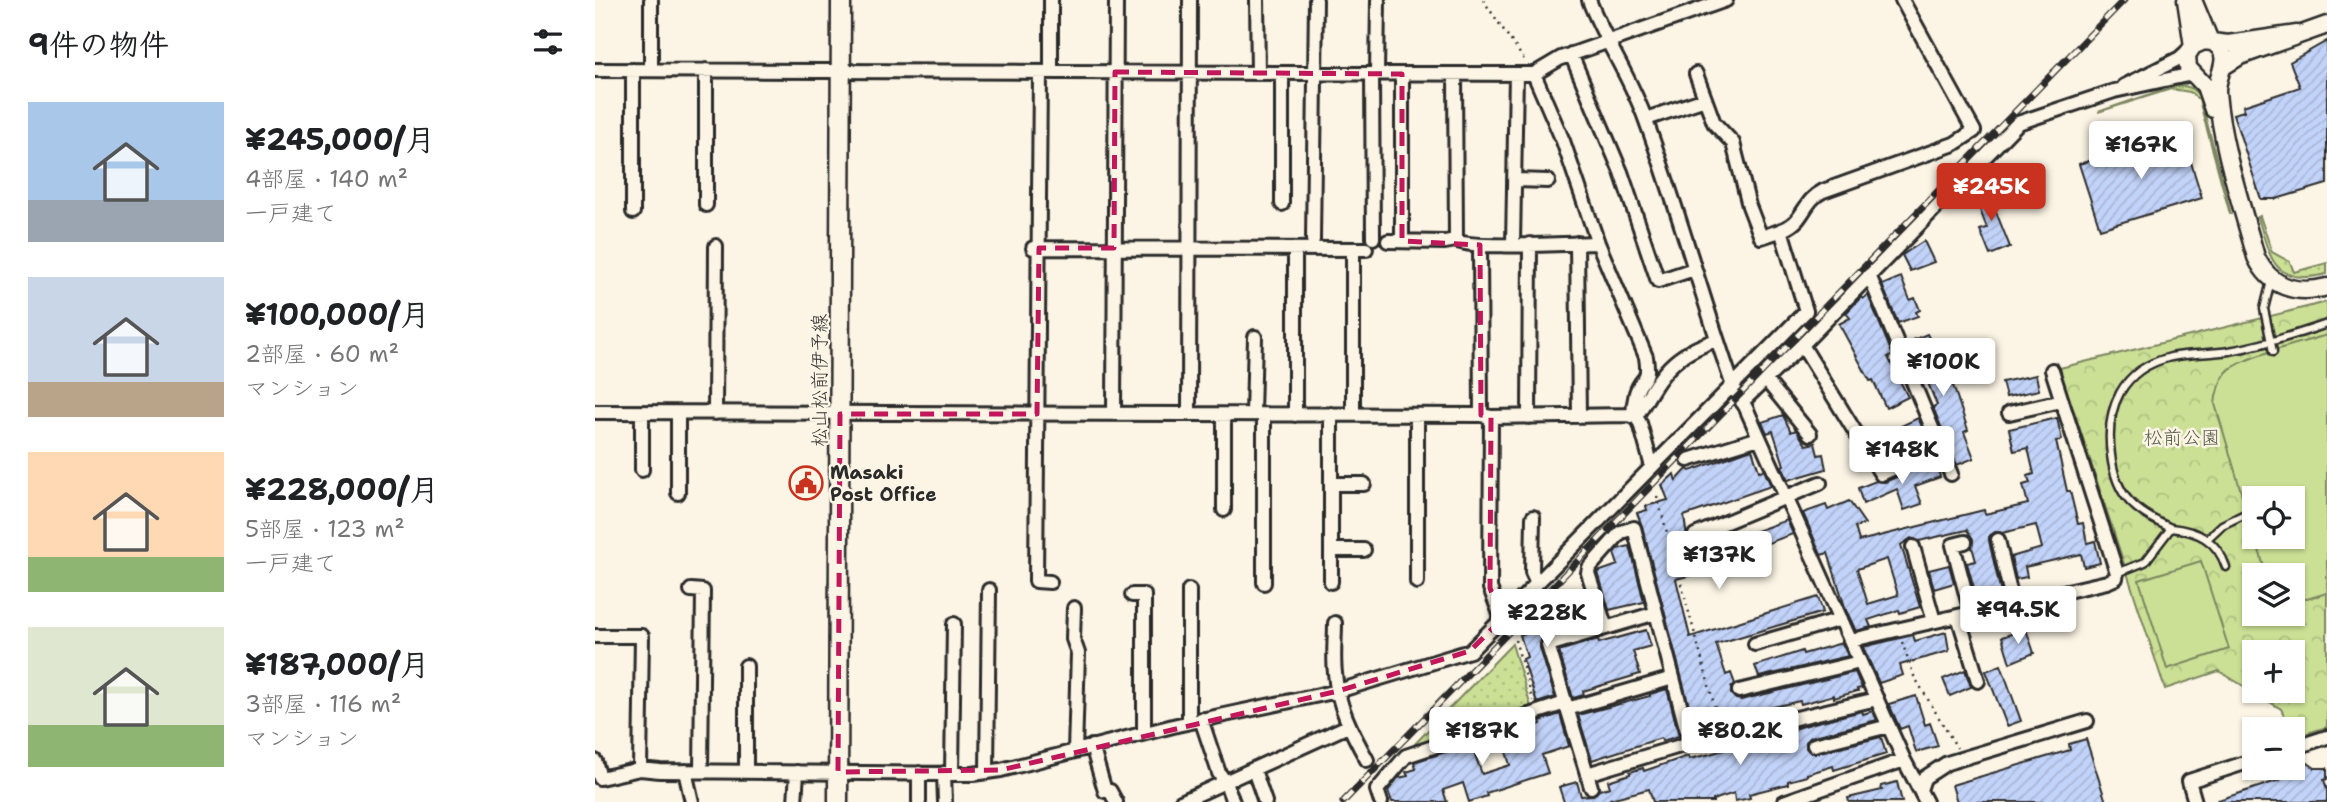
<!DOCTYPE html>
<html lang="ja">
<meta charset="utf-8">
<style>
body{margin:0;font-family:"Shantell Sans","Klee One",sans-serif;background:#f6f6f6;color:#202124;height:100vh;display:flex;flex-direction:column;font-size:26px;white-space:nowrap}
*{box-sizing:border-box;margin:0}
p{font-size:23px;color:#757577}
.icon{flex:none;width:38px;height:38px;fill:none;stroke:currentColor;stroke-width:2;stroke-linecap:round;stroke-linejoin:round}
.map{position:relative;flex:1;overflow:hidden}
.side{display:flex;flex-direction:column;background:#fff;width:595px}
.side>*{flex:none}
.buttons{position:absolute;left:1647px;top:486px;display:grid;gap:14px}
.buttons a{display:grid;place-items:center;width:63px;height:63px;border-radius:0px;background:#fff;box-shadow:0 2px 5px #0004;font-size:35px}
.price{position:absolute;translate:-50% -60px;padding:0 16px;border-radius:7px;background:#fff;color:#222;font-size:23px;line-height:46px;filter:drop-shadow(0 2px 4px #0008)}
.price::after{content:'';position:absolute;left:50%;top:42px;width:21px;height:16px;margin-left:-10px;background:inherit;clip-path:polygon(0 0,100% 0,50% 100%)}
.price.active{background:#c8321e;color:#fff}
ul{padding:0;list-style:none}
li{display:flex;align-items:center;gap:21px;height:175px;padding:0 28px}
li span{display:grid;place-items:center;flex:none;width:196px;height:140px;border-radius:0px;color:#555}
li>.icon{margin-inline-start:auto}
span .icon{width:84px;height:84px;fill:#fffc;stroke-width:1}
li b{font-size:30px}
h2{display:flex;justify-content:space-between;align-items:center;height:84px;padding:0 28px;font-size:30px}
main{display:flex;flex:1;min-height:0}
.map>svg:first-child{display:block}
.grass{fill:url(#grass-dots);stroke:#7b8660;stroke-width:2}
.park{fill:url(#park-crowns);stroke:#7b8660;stroke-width:2;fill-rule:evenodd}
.pitch{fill:#cbe095;stroke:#7b8660;stroke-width:2}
.building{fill:url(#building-hatch);stroke:#2b2b2b;stroke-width:2;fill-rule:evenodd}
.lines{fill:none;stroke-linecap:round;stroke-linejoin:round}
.service-casing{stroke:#2b2b2b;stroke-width:11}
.minor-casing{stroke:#2b2b2b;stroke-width:18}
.tertiary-casing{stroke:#2b2b2b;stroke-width:21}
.secondary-casing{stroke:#2b2b2b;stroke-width:23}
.path{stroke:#2b2b2b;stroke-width:2.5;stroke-dasharray:2 5;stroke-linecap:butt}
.service{stroke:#fcf5e5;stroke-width:6}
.minor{stroke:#fcf5e5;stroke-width:12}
.tertiary{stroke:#fcf5e5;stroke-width:16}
.secondary{stroke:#fcf5e5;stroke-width:18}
.rail-casing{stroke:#2b2b2b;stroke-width:7}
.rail{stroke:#fcf5e5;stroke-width:4.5;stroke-dasharray:13;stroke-linecap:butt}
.marked{fill:none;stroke:#c2185b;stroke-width:5;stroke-dasharray:14 9;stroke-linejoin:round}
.labels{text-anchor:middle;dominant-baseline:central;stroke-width:5;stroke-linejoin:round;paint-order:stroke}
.street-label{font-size:19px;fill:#2b2b2b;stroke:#fcf5e5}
.park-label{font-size:19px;fill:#535846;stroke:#fcf5e5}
.poi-label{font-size:19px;font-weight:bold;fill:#2b2b2b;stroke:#fcf5e5;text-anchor:start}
</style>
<main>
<section class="side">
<h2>9件の物件<svg class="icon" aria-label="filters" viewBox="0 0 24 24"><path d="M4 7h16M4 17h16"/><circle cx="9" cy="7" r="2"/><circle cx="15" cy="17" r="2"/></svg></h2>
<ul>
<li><span style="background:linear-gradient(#a9c7e8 70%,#9aa5b1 0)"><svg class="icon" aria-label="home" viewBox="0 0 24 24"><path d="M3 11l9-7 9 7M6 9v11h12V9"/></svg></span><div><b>¥245,000/月</b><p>4部屋 · 140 m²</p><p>一戸建て</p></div></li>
<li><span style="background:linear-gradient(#c9d6e8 75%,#b9a48a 0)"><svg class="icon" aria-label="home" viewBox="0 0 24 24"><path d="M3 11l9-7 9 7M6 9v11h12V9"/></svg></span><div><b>¥100,000/月</b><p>2部屋 · 60 m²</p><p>マンション</p></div></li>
<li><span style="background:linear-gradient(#ffd9b3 75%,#8fb573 0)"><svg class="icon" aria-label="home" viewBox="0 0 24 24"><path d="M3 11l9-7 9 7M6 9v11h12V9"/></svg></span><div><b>¥228,000/月</b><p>5部屋 · 123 m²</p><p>一戸建て</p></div></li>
<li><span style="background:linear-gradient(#dfe7d0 70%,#8fb573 0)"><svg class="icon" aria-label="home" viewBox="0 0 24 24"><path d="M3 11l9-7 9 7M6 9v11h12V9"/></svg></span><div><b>¥187,000/月</b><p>3部屋 · 116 m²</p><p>マンション</p></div></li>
</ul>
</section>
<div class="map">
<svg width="1732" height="802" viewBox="0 0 1732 802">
<defs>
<pattern id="grass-dots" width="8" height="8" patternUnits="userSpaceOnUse" patternTransform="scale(1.75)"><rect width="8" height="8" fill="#cbe095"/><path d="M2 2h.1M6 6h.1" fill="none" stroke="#aec081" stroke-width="1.8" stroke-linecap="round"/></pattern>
<pattern id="park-crowns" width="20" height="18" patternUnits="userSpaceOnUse" patternTransform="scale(1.75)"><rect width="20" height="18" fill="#cbe095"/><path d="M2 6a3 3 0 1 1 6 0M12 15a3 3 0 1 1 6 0" fill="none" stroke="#aec081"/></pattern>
<pattern id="building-hatch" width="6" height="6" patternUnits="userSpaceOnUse" patternTransform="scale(1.75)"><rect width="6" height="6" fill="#c2d3f9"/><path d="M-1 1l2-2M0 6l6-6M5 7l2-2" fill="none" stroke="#a7b5d6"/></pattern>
</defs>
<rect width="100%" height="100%" fill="#fcf5e5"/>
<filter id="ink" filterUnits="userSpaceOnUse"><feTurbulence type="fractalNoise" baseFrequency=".0143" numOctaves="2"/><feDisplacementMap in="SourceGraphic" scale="14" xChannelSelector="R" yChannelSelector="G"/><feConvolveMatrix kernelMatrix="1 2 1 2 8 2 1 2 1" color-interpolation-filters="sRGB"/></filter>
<g filter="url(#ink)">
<path class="grass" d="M1589 86 1596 88 1605 96 1636 214H1635L1604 100 1595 92 1576 89 1503 112 1576 87Z
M1665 216 1677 252 1695 262 1699 272 1732 263V274C1679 287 1675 259 1663 217Z
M917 644 937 710 812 752Z"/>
<path class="park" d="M1732 302V727L1700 737 1686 709 1624 671 1570 689 1479 411 1457 370ZM1659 499H1698V537H1659ZM1659 576H1698V614H1659ZM1659 653H1698V691H1659Z"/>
<path class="pitch" d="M1732 335V593L1712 599 1698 598V576H1672L1660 537H1698V499H1659V535L1620 404C1621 393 1624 382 1631 373 1644 357 1710 342 1732 335Z
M1606 561 1634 649 1572 669 1544 580Z"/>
<path class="building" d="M1732 41V184L1681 199H1666L1638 114 1649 111 1648 106 1705 87 1695 62Z
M1587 133 1607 198 1505 229 1484 164Z
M1391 187 1415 247 1395 255 1385 230 1392 228 1378 192Z
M1329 241 1339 262 1315 271 1307 255Z
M1306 277 1315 300 1320 298 1325 310 1321 312 1323 316 1303 323 1287 285Z
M1273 295 1298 356 1293 357 1313 397 1291 408 1278 380 1275 381 1244 324 1255 318 1251 313 1266 297 1268 299Z
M1332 334 1345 359 1346 358 1359 388 1373 430 1369 432 1379 458 1362 465 1339 410 1338 407 1342 405 1331 378 1322 358 1318 360 1311 343Z
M1441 375 1444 390 1411 397 1407 382Z
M1188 415 1196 432 1201 430 1211 445 1220 443 1223 455 1228 454 1231 469 1193 480 1187 466 1189 465 1178 431 1172 433 1167 422Z
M1323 418 1330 433 1320 438 1325 447 1312 453 1300 429Z
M1462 418 1467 440 1461 441 1472 491H1475L1483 524 1488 523 1492 543 1500 541 1505 563 1489 567 1486 554 1430 567 1432 577 1421 579 1416 557 1447 548 1441 525 1407 533 1400 532 1394 536V541L1406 593 1382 599 1372 563 1381 561 1377 547 1378 539 1372 530 1324 541 1316 538 1306 545 1325 607 1305 613 1304 610 1273 620 1276 627 1261 631 1251 610 1233 553 1226 555 1208 513 1231 505 1233 510 1254 501 1270 524 1260 527 1264 541 1389 510 1390 514 1433 504 1428 485 1435 483 1433 476 1439 474 1433 448 1419 451 1414 429ZM1292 559 1303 595 1273 604 1262 569Z
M1157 449 1164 471 1169 470 1176 486 1089 516 1092 538 1098 558 1139 539 1192 520 1198 534 1126 560 1127 564 1101 574 1081 579 1095 637 1223 597 1228 612 1121 644 1131 675 1136 673 1140 684 1136 688V694L1141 699 1146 700 1260 672 1267 688 1262 689 1263 691 1239 698V695L1206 704 1205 701 1169 709 1100 729 1047 526 1042 513 1052 510 1051 506 1073 500 1067 485 1079 474 1081 481 1092 469 1095 471Z
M1341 460 1345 477 1320 486 1327 504 1309 510 1302 489 1268 504 1263 488 1281 481 1290 482Z
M1035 546 1049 602 1014 610 1003 572 1023 565 1019 553 1022 549Z
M1354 565 1359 583 1339 589 1334 570Z
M975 611 977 616 994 611 998 623 946 640 945 648 960 697 942 703 928 659 932 657 925 635 945 629 942 620Z
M1431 629 1439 653 1415 663 1407 637Z
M1051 630 1056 646 1038 651 1045 674 988 691 989 695 978 698 964 651 1003 639 1004 643Z
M1351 632 1354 651 1305 665 1308 675 1284 683 1268 647 1318 635 1320 641Z
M1247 643 1253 656 1164 677 1160 666 1207 651 1208 654Z
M1406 665 1426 721 1412 726 1391 671Z
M1370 670 1376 687 1355 696 1348 679Z
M1072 689 1084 736 1067 741 1066 738 997 760 983 715 1055 696V694Z
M1321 696 1330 725 1335 723 1343 746 1321 752 1313 726 1305 729 1294 704Z
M1267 711 1268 714 1278 711 1282 720 1216 737 1211 742V748L1216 753H1221L1286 737 1291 754 1239 770 1238 766 1212 774V776L1193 781V784L1154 794 1155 798 1140 801 1139 793 1118 800V802H1058L1054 789 1015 799 1016 802H969L964 787 982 782 986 796 998 795 1004 790 1015 787 1013 781 1035 774V772L1048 768 1049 771 1093 756 1094 759 1115 754 1219 723Z
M965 714 974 746 947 755 953 773 891 793 892 796 874 802 868 783 848 790 852 802H797L793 791 803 778 813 776 811 772 821 769 819 762 876 744 887 774 915 765 907 738 946 724 945 721Z
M1491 739 1511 802H1362L1357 785 1475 750 1474 744Z
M1698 760 1710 761 1720 768H1732V779L1729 780 1732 790V802H1624L1623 800 1685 780 1689 768H1698Z
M1302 782 1307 802H1254L1253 798 1287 790 1286 786Z"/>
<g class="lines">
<defs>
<path id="service" d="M1676 281 1669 309 1678 352
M1576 528C1603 531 1622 540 1631 567
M1612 539 1627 525 1652 513
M1522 573 1550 562 1576 528C1540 512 1521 497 1516 455 1510 408 1526 369 1576 357 1595 353 1615 354 1634 351 1668 345 1700 335 1732 324"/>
<path id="minor" d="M56 0V70
M456 0V72
M662 0 663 73
M994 0C1010 42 1036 78 1051 121 1083 208 1107 298 1138 386L1151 408 1309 760 1331 802
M976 54 1026 172 1063 281 1099 269
M0 70 939 74 966 58 1131 0
M38 70V212
M445 72 441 581 455 582
M687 74V204
M777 74 778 238
M782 74 783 0
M807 74V241
M860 74 861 240C872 250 980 243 1003 243
M939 74 968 141 1003 243 1051 357C1055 384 1047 374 1041 393 1039 401 1038 409 1038 416
M1101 74 1119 123 1138 143 1154 206 1166 237C1178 233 1193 230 1202 220 1211 209 1214 198 1228 191L1359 144 1379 131 1307 0
M1529 86 1585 58 1595 49
M1051 119 1110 99
M919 180 953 181
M111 205V70
M718 240 721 0
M793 241 850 242 861 240
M982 243 984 416
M918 244 921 74
M885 245 886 415
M438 248 771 249
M1274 275 1356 474
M1207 345 1286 474 1345 448
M1171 380 1215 434
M1147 402 1207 345 1423 123 1519 91 1597 74
M0 412 886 415 896 417 1033 415 1041 417 1045 423 1057 467
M83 413V493
M120 413 121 246
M1414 413 1466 401
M519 414 521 0
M594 414 595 0
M658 414 660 337
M758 414V249
M629 415V510
M700 415V249
M822 415V582
M896 417 895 588 907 619
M934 417 935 244
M1041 417C1065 376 1075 355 1122 340
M1093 460 1164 438
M47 470V413
M736 484H769
M938 517 937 572 942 583
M1100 535 1225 483
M1403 540 1418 604
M1370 542 1358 545 1376 613
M1318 547 1339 621
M736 550H769
M736 582V414
M669 583V415
M96 590 108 591 106 771
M537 595H549V733
M479 608 478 639 483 653 480 751
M1363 616 1383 681
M740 623C740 639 738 656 740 673 742 704 757 733 772 760
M1011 628 993 573 994 568 1026 532 1039 528 1095 743
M0 636H47L45 769
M1256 642 1266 638 1512 582 1521 578 1522 573 1457 370
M1160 644 1246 619
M151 666V772
M1144 691 1265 662
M972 709 1078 678
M606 719 624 773 631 783 638 802
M594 722V590
M1219 745 1294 726
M497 746 510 791H515L521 802
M1698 748 1732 737
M0 761 5 778 45 769 65 771 378 774 406 770 582 725 743 691 875 651 1211 311 1186 230
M659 770 670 802
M90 771 97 802
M392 772 394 590
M349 773 350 802
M357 774 359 624
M992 774 1095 743 1282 699
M996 787 953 645 1061 613
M1325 790 1329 778 1352 763 1492 721
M200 802 202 772
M324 802V773
M586 802 753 726
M786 802 782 790 811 756 970 703
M1189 802 1309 760
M1600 802 1594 781 1659 760"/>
<path id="tertiary" d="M1591 0 1598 46
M1598 0 1615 41
M1619 43C1639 57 1621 74 1622 92 1626 145 1647 206 1661 257 1675 287 1700 295 1732 287
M1629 66 1645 56 1732 25
M1618 109 1610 86 1593 68 1592 55 1598 46 1609 41 1633 44 1702 34"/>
<path id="secondary" d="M243 802 246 0"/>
</defs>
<use href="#service" class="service-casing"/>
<use href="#minor" class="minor-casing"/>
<use href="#tertiary" class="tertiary-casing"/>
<use href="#secondary" class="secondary-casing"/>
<path class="path" d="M888 0 930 61
M1062 496 1124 722
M920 640 938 701
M1307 642 1319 676 1362 748"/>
<use href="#service" class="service"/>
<use href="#minor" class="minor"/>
<use href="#tertiary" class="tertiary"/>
<use href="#secondary" class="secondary"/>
<defs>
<path id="rail" d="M748 802 1529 0"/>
</defs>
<use href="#rail" class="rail-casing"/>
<use href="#rail" class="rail"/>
</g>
</g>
<path class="marked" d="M520 72 807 74V241L885 245 886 415 896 417 895 588 907 619 875 651 743 691 406 770 243 772 245 414H442L444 248H519Z"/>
<defs>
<symbol id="civic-ring" viewBox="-11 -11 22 22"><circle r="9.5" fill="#fcf5e5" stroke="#c8321e" stroke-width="1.5"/><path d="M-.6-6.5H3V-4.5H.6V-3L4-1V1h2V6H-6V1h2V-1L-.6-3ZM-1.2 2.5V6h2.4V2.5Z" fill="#c8321e"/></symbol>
</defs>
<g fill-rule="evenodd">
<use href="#civic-ring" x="192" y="464" width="38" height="38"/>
</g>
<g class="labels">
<g class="street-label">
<text transform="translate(224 380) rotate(-90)">松山松前伊予線</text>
</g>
<g class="park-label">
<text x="1587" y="437">松前公園</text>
</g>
<g class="poi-label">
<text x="235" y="472">Masaki<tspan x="235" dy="22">Post Office</tspan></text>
</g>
</g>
</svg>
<div class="buttons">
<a><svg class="icon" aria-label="locate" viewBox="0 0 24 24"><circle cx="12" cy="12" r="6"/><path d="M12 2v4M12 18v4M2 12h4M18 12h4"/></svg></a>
<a><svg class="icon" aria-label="layers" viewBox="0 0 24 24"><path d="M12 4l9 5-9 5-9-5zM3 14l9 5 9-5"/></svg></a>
<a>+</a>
<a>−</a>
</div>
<b class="price" style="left:1546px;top:181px">¥167K</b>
<b class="price active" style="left:1396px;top:223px">¥245K</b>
<b class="price" style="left:1348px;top:398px">¥100K</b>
<b class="price" style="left:1307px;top:486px">¥148K</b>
<b class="price" style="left:1124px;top:591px">¥137K</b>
<b class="price" style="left:1423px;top:646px">¥94.5K</b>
<b class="price" style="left:952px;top:649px">¥228K</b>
<b class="price" style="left:887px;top:767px">¥187K</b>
<b class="price" style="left:1145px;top:767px">¥80.2K</b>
</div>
</main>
